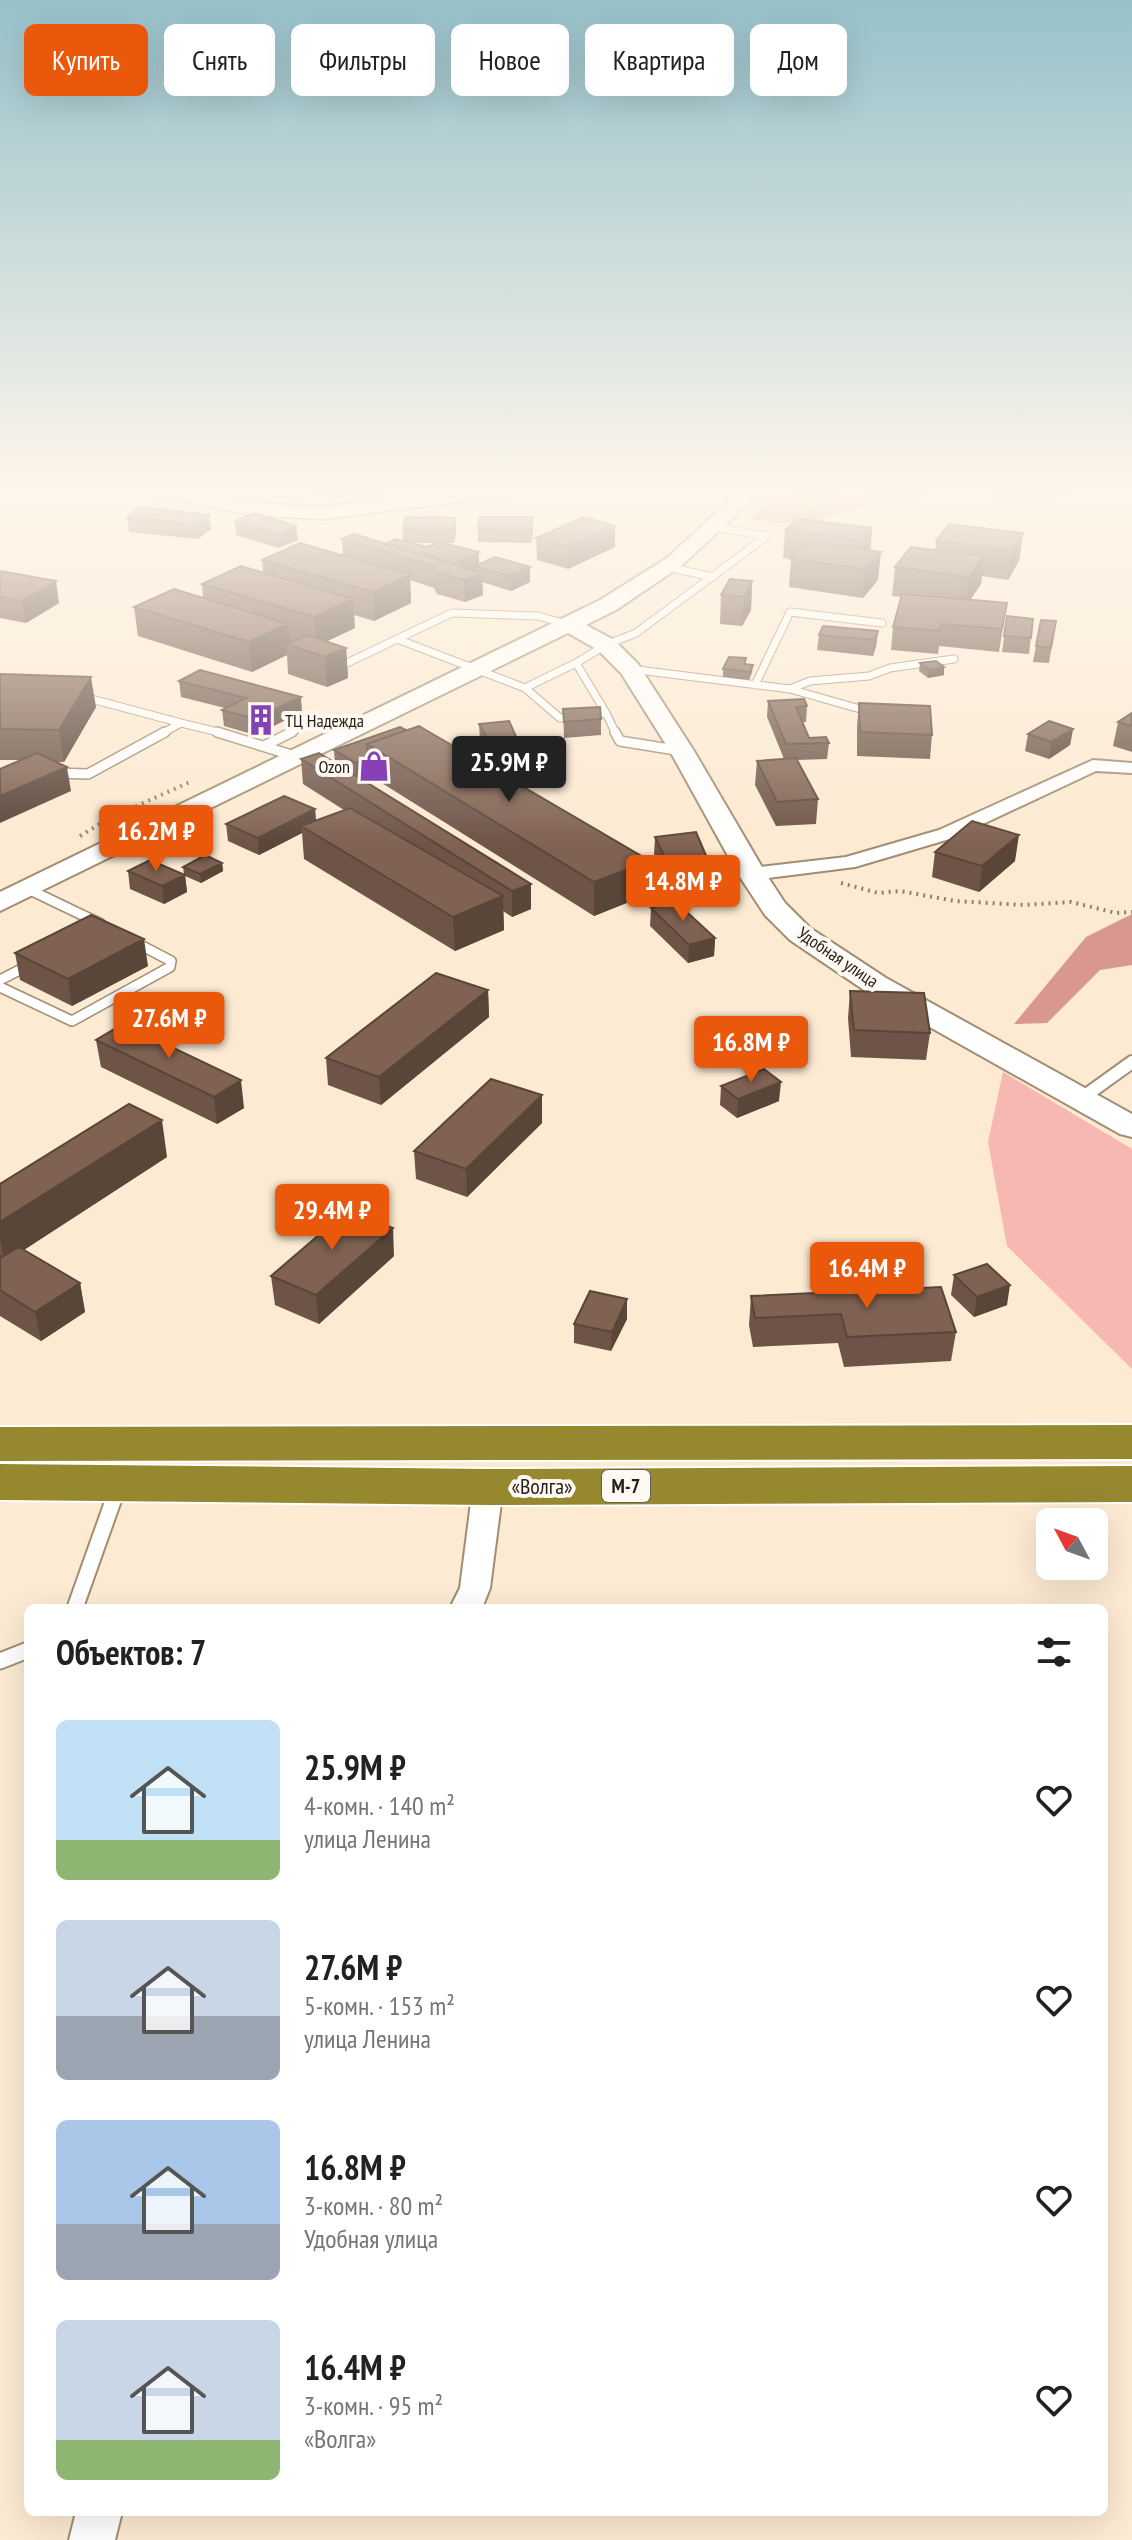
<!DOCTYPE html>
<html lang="ru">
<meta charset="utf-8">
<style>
body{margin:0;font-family:"PT Sans Narrow",sans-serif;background:#f6f6f6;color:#202124;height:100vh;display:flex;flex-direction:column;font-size:30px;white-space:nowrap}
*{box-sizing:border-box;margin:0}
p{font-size:26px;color:#757577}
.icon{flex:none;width:44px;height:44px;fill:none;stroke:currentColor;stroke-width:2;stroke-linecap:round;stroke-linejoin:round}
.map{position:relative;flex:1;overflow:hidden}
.side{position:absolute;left:24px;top:1604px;width:1084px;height:912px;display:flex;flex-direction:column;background:#fff;border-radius:12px;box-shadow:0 8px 32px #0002}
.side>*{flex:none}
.top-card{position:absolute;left:24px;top:24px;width:1084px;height:72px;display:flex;gap:16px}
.needle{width:52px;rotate:311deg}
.controls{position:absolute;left:1036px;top:1508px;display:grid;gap:16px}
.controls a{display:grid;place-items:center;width:72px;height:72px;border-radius:12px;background:#fff;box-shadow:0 8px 32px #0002;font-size:40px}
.price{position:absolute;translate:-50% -68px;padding:0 18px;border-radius:8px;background:#ea580c;color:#fff;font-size:26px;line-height:52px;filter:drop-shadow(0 2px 4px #0008)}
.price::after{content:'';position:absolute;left:50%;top:48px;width:24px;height:18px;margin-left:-12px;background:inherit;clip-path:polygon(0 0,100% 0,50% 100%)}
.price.active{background:#222;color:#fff}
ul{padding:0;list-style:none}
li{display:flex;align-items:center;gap:24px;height:200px;padding:0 32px}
li span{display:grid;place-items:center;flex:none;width:224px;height:160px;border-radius:12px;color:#555}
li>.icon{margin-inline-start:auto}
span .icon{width:96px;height:96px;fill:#fffc;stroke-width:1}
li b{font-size:34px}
h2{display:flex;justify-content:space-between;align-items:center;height:96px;padding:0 32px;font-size:34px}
.tag{padding:0 28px;border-radius:12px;background:#fff;box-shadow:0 8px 32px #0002;font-size:28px;line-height:72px}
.tag.active{background:#ea580c;color:#fff}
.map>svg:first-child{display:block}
.green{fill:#f7b7b2}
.forest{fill:#d89791}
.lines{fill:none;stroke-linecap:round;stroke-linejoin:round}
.stream{stroke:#bfd59d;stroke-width:5}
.lane-far3-casing{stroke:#a18d71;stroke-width:9}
.lane-far2-casing{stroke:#a18d71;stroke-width:12}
.lane-far1-casing{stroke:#a18d71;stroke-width:16}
.lane-casing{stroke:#a18d71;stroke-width:19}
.street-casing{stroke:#a18d71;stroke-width:4}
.secondary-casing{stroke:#a18d71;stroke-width:4}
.highway-casing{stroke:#fff;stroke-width:4}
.path{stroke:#8d806f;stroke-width:4;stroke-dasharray:2 5;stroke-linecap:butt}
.lane-far3{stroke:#fff;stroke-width:7}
.lane-far2{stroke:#fff;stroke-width:9}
.lane-far1{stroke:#fff;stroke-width:12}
.lane{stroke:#fff;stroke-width:15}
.street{fill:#fff;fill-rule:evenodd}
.secondary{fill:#fff;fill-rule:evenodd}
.highway{fill:#96882e;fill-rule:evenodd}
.wall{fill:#6e5447;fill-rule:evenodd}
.shaded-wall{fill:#5a4539}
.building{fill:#806252;stroke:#5a4539;stroke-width:2}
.labels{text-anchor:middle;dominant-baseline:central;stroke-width:8;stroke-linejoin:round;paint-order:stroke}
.far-poi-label{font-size:18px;fill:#261e13;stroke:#fef9f3;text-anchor:start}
.far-street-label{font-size:18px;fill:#261e13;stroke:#fef9f3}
.shield{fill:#fef9f3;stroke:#676056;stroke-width:2}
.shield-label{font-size:20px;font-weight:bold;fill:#261e13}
.street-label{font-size:22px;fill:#261e13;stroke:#fef9f3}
</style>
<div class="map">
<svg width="1132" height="2540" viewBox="0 0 1132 2540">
<rect width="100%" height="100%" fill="#fcead2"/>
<path class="green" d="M1003 1072 1132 1149V1369L1007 1246 988 1142Z"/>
<path class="forest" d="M804 490H965L897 500 823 517 814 527 751 519 772 497Z
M982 490H1112L1003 504Z
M1132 914V965L1100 970 1047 1023 1014 1024 1086 937Z"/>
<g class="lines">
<path class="stream" d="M801 508 865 490"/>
<defs>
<path id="lane-far3" d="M667 567 713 577
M570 625 538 616 452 613 397 639 525 688 560 718 606 713 616 734
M343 665 397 639
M630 669 790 689 874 713
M755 685 790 612 882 623
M525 688 576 663
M790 689 810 681 869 676 890 668 954 659
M80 696 181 723
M606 713 576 663 606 645 636 633 767 536 715 527
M161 734 181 723 226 734
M288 734 317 719 351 731"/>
<path id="lane-far2" d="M217 732 298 757
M615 732 620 741 682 751
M264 746 292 732
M55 773 88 774 165 732
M28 889 101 924
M0 980 33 963
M0 987 72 1021 170 967 171 961 131 940"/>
<path id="lane-far1" d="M1082 1098 1132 1062"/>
<path id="lane" d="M75 1608 118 1487
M0 1661 28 1650"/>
<path id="street" d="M1093 760 1132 763V773L1096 771 953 838 855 867 752 880 742 874 752 868 846 857 939 830Z
M488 1477 498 1480 503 1487 490 1588 482 1608H450L460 1588 473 1487 478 1480Z
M76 2512H122L115 2540H69Z"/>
<path id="secondary" d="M149 490H188L251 503 323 507 457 490H515L505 496 323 519 251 515 159 496Z
M741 490H763L681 566 616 610 586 625 614 640 638 664 694 751 766 874 785 903 810 928 886 978 1132 1114V1137L1120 1134 864 990 790 940 765 915 738 874 670 751 621 673 598 650 568 633 0 911V892L600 600 667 558Z"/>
<path id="highway" d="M1132 1425V1459L0 1461V1427Z
M0 1464 488 1469 1132 1466V1502L488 1505 0 1500Z"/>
</defs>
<use href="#lane-far3" class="lane-far3-casing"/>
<use href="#lane-far2" class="lane-far2-casing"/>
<use href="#lane-far1" class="lane-far1-casing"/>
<use href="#lane" class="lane-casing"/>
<use href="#street" class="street-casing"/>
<use href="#secondary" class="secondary-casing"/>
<use href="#highway" class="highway-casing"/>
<path class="path" d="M80 836 108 819 192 781
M841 883 878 893 900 891 955 901 1024 905 1071 902 1116 913 1132 912"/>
<use href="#lane-far3" class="lane-far3"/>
<use href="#lane-far2" class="lane-far2"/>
<use href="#lane-far1" class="lane-far1"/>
<use href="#lane" class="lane"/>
<use href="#street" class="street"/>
<use href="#secondary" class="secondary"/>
<use href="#highway" class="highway"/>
</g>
<path class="wall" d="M306 490H383L380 497 307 495Z
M140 507 211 529 198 539 129 532 127 517Z
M533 517V532L531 543 478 542V528Z
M456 518V532L454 543H444L479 564 530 567V582L511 591 482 582 483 595 465 602 437 594 434 588 410 580 411 603 374 621 354 615 355 628 327 641 346 648 348 678 327 687 288 674 287 655 252 672 138 636 134 607 203 598 202 584 263 573 262 560 343 556 342 539 385 544 403 541V528ZM410 543H436L427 547Z
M235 521 298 540 278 548 236 535Z
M872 528 870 550 878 580 863 598 789 587 791 559 783 558 785 530Z
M1023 533 1019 561 1008 580 982 576 981 584 970 600 1007 603 999 652 939 646 938 654 891 650 893 627 902 597 892 596 895 567 935 550 936 541Z
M536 538 615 547 568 569 537 560Z
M0 571 59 603 26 623 0 618Z
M752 581 751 610 742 626 720 624 721 595Z
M1007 616 1033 619 1029 654 1002 652Z
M1056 621 1049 663 1033 662 1036 646Z
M878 631 876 646 873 656 817 650 819 635Z
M746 658V664L753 665 752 673 749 680 723 677V669Z
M920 663 944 675 928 678 919 671Z
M0 674 96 707 64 762H56L71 791 20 760H0Z
M179 681 302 712 255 735 224 726 222 710 225 708 181 697Z
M768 701 807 706 806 722H802L809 738 829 743 827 759 797 760 818 799 816 824 776 826 755 785 757 761 784 759 767 717Z
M859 703 932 735 930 759 857 756V726Z
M563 709 601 719V735L564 738Z
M1132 713V752L1113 746 1118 722Z
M479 724 518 741V757L491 760 480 740Z
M400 727 650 861 649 894 594 916 369 775 360 778 531 884V909L512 917 503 911 504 930 455 951 304 859 302 833 259 855 228 841 226 824 315 809 316 821 344 810 303 784 301 759 335 763 334 750Z
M1073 729 1070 745 1049 759 1025 751 1028 734Z
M655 837 707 858V875L667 880 654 854Z
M935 852 1015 861 979 892 932 877Z
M222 863 223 871 201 883 185 876 187 892 164 904 130 889 128 871 184 874 183 867Z
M651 908 715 938 714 956 688 963 650 926Z
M15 953 148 966 72 1006 20 980Z
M488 990 489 1017 381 1105 328 1085 326 1058Z
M850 991 930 1033 926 1060 851 1057 848 1018Z
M96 1040 244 1108 217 1124 101 1067Z
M721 1086 779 1101 737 1118 720 1105Z
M542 1095V1123L467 1197 416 1179 414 1151Z
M167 1157 24 1250 80 1283 85 1312 41 1341 0 1316V1184Z
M394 1256 319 1324 275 1305 271 1276Z
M954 1275 1007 1305 974 1317 951 1295Z
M751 1296 956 1332 951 1361 844 1367 838 1343 753 1347 749 1325Z
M627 1319 611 1351 574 1343V1324Z"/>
<path class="shaded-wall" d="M209 515 211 529 198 539 197 525Z
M533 517V532L531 543V529Z
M456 518V532L454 543 453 529Z
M296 526 298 540 278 548 277 534Z
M615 526V547L568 569V547Z
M872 528 870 556 860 568 863 540Z
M1023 533 1019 561 1008 580 1012 552Z
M479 552V567L475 566 476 569 456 578 451 565Z
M881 552 878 580 863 598 865 569Z
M984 556 981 584 966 606 969 577Z
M530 567V582L511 591V576Z
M482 573 483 595 465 602 464 580Z
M410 575 411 603 374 621 373 592Z
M56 581 59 603 26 623 22 601Z
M752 581 751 610 742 626 744 597Z
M353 599 355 628 317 646 314 617Z
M288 624 290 645 286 644 287 655 252 672 249 642Z
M878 631 876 646 873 656 875 640Z
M346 648 348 678 327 687 325 657Z
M944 667V675L928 678 929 670Z
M91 677 96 707 64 762 59 730Z
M301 697 302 712 255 735 254 719Z
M1073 729 1070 745 1049 759 1051 742Z
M518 741V757L491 760 490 744Z
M368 759 369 775 357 779 356 763Z
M67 767 71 791 0 823V796Z
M315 809 316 826H301L302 833 259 855 258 838Z
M1019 835 1015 861 979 892 982 866Z
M707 858V875L667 880V862Z
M650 861 649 894 594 916V882Z
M222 863 223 871 201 883 200 874Z
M185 875 187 892 164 904 162 886Z
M531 884V909L512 917V891Z
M503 896 504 930 455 951 453 917Z
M715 938 714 956 688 963 689 945Z
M144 939 148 966 72 1006 68 979Z
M488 990 489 1017 381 1105 379 1077Z
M241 1080 244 1108 217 1124 214 1097Z
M781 1082 779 1101 737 1118 738 1099Z
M542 1095V1123L467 1197 466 1169Z
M162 1120 167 1157 5 1262 0 1240V1222Z
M393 1228 394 1256 319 1324 316 1295Z
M80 1283 85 1312 41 1341 35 1312Z
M1010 1285 1007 1305 974 1317 977 1297Z
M627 1299V1319L611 1351 612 1332Z"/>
<path class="building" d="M140 507 209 515 197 525 127 517Z
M254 513 296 526 277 534 235 521Z
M406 517 456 518 453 529 403 528Z
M480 517H533L531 529 478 528Z
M584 517 615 526 568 547 536 538Z
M799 519 872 528 863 540 785 530Z
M949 524 1023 533 1012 552 936 541Z
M354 534 482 573 464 580 436 572 434 566 342 539Z
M395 539 427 547 439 542 479 552 454 564 437 559 440 558 425 553 422 555 385 544Z
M808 541 881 552 865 569 791 559Z
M300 543 410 575 373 592 262 560Z
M911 547 984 556 969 577 895 567Z
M495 557 530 567 511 576 475 566Z
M241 566 353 599 314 617 202 584Z
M0 571 56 581 22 601 0 597Z
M730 579 752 581 744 597 721 595Z
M174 589 288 624 249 642 134 607Z
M902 594 1007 603 1002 629 942 624 940 631 893 627Z
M1007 616 1033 619 1031 638 1004 636Z
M1041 620 1056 621 1051 648 1036 646Z
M823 626 878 631 875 640 819 635Z
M307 635 346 648 325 657 286 644Z
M729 657 746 658 744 664 753 665 750 672 723 669Z
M936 661 944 667 929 670 920 663Z
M200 670 301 697 254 719 222 710 246 698 179 681Z
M0 674 91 677 59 730 0 729Z
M804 699 807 706 796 707 809 738 826 737 829 743 786 744 768 701Z
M859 703 930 706 932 735 860 732Z
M600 707 601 719 564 722 563 709Z
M1132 713V726L1118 722Z
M509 721 518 741 490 744 479 724Z
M1049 721 1073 729 1051 742 1028 734Z
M419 726 650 861 594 882 367 744Z
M400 727 406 730 367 744 368 759 356 763 334 750Z
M37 753 67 767 0 796V769Z
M319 753 531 884 512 891 301 759Z
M796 758 818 799 777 802 757 761Z
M284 796 315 809 258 838 226 824Z
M350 808 503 896 453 917 301 826Z
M972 821 1019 835 982 866 935 852Z
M696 832 707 858 667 862 655 837Z
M205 855 222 863 200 874 183 867Z
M150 860 185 875 162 886 128 871Z
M676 902 715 938 689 945 651 908Z
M91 915 144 939 68 979 15 953Z
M436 973 488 990 379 1077 326 1058Z
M850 991 924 993 930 1033 854 1030Z
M123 1024 241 1080 214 1097 96 1040Z
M764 1069 781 1082 738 1099 721 1086Z
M491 1079 542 1095 466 1169 414 1151Z
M129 1104 162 1120 0 1222V1184Z
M348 1210 393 1228 316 1295 271 1276Z
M19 1247 80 1283 35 1312 0 1290V1258Z
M987 1264 1010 1285 977 1297 954 1275Z
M941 1287 956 1332 847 1337 841 1314 755 1318 751 1296Z
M590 1291 627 1299 612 1332 574 1324Z"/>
<linearGradient id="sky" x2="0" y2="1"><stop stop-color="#97c1ca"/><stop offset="0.58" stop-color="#fef6eb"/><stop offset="1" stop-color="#fef6eb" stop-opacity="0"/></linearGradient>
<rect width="1132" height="846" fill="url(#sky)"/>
<defs>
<symbol id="building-bare" viewBox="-9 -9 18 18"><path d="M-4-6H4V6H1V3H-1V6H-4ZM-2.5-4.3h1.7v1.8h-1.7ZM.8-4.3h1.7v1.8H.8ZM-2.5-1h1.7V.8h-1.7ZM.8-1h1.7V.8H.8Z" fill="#8541b5" stroke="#fef9f3" stroke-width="2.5" paint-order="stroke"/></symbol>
<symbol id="shop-bare" viewBox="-9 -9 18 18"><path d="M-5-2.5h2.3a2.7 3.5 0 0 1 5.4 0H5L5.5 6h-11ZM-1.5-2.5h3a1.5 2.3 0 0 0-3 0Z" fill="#8541b5" stroke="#fef9f3" stroke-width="2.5" paint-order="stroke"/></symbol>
</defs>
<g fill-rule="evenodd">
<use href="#building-bare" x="239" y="698" width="44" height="44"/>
<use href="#shop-bare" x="352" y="744" width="44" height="44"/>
</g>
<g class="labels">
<g class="far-poi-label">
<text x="285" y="720">ТЦ Надежда</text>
<text x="350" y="766" text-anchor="end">Ozon</text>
</g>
<g class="far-street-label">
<text transform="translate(838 957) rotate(34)">Удобная улица</text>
</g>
<rect class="shield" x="602" y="1470" width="48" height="32" rx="6"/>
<g class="shield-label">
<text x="626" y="1486">М-7</text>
</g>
<g class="street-label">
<text x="542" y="1486">«Волга»</text>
</g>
</g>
</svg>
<div class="controls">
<a><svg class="needle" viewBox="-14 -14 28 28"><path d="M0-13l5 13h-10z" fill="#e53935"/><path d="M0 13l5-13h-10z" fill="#757577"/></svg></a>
</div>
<b class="price active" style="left:509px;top:804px">25.9M ₽</b>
<b class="price" style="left:156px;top:873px">16.2M ₽</b>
<b class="price" style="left:683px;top:923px">14.8M ₽</b>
<b class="price" style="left:169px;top:1060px">27.6M ₽</b>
<b class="price" style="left:751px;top:1084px">16.8M ₽</b>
<b class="price" style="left:332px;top:1252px">29.4M ₽</b>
<b class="price" style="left:867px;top:1310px">16.4M ₽</b>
<div class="top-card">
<a class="tag active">Купить</a>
<a class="tag">Снять</a>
<a class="tag">Фильтры</a>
<a class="tag">Новое</a>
<a class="tag">Квартира</a>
<a class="tag">Дом</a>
</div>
<section class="side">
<h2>Объектов: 7<svg class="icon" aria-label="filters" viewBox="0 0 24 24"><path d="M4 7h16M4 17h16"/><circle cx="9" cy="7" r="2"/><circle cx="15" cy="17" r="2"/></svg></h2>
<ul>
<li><span style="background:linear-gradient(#bfe0f5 75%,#8fb573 0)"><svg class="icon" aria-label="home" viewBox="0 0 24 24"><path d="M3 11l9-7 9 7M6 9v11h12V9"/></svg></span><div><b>25.9M ₽</b><p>4-комн. · 140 m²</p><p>улица Ленина</p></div><svg class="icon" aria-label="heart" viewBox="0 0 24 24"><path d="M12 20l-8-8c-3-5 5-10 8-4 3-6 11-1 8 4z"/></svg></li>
<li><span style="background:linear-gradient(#c9d6e8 60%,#9aa5b1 0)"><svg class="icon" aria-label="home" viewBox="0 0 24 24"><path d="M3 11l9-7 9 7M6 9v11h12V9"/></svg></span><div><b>27.6M ₽</b><p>5-комн. · 153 m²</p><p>улица Ленина</p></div><svg class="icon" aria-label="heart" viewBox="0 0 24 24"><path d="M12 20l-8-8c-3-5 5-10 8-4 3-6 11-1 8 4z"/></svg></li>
<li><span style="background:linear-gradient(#a9c7e8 65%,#9aa5b1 0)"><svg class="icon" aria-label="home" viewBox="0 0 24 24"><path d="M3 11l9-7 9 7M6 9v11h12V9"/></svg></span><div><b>16.8M ₽</b><p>3-комн. · 80 m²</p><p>Удобная улица</p></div><svg class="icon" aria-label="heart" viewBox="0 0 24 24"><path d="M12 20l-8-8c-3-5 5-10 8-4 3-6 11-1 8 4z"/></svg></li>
<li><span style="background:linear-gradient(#c9d6e8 75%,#8fb573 0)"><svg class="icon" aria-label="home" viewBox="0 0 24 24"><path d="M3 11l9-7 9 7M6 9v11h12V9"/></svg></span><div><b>16.4M ₽</b><p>3-комн. · 95 m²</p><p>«Волга»</p></div><svg class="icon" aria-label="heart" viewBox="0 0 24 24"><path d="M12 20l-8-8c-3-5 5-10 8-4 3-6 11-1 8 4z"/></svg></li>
</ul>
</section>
</div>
